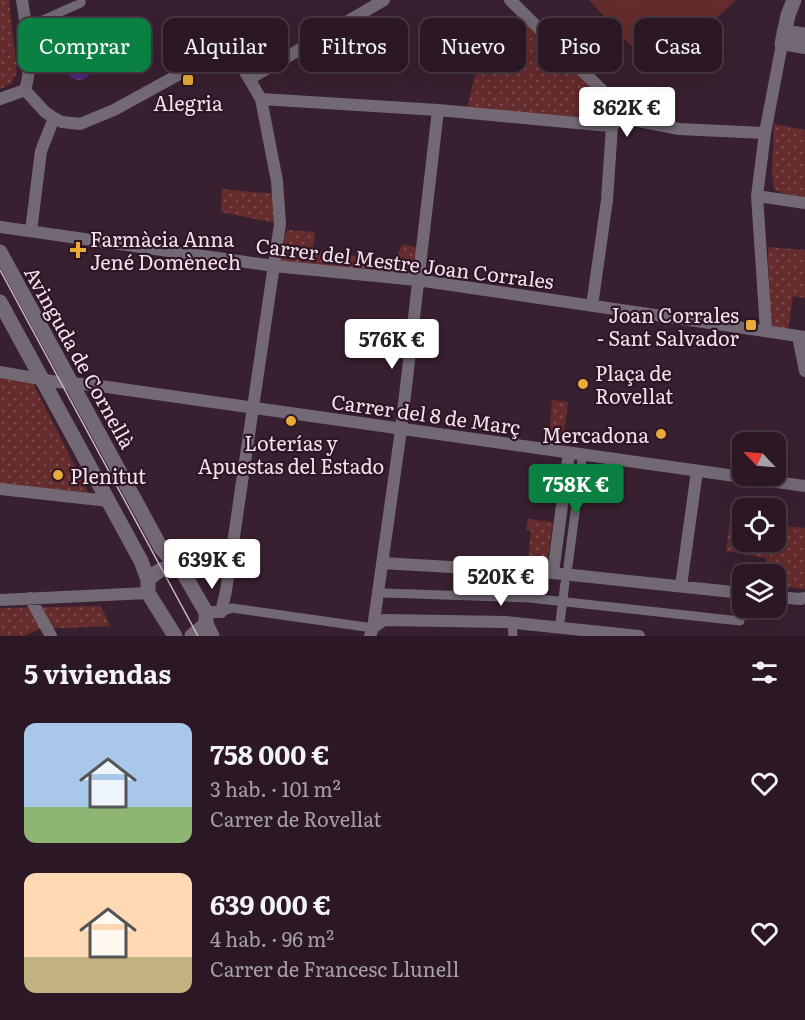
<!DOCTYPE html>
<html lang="es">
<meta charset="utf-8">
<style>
body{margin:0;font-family:Literata,serif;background:#372531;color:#f1f3f6;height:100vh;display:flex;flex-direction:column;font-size:22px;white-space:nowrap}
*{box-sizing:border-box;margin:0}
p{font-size:20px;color:#a6a0a6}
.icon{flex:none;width:33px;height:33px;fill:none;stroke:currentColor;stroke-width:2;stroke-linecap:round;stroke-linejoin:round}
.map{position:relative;height:636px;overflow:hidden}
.sheet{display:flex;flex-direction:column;background:#2b1824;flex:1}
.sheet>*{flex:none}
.guide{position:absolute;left:18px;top:18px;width:770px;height:54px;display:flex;gap:12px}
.needle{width:39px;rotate:295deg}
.controls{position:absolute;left:732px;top:432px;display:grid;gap:12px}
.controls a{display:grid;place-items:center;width:54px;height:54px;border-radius:12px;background:#2b1824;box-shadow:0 6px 24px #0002,0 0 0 2px #473741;font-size:30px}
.price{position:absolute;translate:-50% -51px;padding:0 14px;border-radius:6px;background:#fff;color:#222;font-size:20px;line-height:39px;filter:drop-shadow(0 2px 3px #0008)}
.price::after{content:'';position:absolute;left:50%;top:36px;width:18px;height:14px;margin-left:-9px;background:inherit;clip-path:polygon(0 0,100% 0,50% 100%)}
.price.on{background:#0b8043;color:#fff}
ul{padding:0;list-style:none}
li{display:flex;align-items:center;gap:18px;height:150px;padding:0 24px}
li span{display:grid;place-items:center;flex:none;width:168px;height:120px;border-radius:12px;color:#555}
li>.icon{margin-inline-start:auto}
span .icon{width:72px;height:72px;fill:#fffc;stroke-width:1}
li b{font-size:26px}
h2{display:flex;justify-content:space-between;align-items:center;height:72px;padding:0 24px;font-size:26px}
.chip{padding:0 21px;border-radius:12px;background:#2b1824;box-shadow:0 6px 24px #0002,0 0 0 2px #473741;font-size:21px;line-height:54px}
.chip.on{background:#0b8043;color:#fff}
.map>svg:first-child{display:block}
.park{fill:url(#park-dots)}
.pitch{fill:#652c2d}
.water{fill:url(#water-waves)}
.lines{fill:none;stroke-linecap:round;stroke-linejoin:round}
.pedestrian{stroke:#736975;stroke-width:9}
.minor{stroke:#736975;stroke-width:12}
.tertiary{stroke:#736975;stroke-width:15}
.tram{stroke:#cab7c2;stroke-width:1.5}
.poi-dot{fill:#e8ab37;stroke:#2e1626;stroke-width:2}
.labels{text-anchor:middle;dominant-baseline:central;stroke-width:4.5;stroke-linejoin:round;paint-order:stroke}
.poi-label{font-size:20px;fill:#f3e2ec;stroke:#2e1626;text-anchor:start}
.street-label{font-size:20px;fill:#f3e2ec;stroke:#2e1626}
</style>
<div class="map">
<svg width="805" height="636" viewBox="0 0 805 636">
<defs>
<pattern id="park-dots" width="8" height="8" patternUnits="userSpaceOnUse" patternTransform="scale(1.5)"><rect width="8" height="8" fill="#652c2d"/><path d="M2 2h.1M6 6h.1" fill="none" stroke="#7c4a4c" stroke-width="1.8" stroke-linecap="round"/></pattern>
<pattern id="water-waves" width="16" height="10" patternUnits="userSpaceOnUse" patternTransform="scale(1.5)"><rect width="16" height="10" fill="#4e2978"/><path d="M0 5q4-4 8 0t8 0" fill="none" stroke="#68488b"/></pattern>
</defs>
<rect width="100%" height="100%" fill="#392030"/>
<path class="park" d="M0 0H9L17 72 11 84 0 89Z
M521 18 611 107 606 119 467 109 474 78 493 52 521 35 513 25Z
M774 124 805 130V197L784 194 774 189 772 173Z
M222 189 276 194 275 223 221 212Z
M287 230 315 232 313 250 395 262 402 244 419 248 415 278 279 262Z
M768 247 805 250V298L793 296 788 330 769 327Z
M0 374 30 377 88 492 0 484Z
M552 400 568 402 563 440 549 438Z
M528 519 553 522 547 562 528 559 531 531 526 530Z
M730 521 742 522V542H776V525L805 528V589L776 586V574H766V558L726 551Z
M101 606 110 626 39 629 24 636H0V608Z"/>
<path class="pitch" d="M589 0H734L735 1 657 74Z"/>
<path class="water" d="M67 68a12 12 0 1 1 24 0a12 12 0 1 1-24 0Z"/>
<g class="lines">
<path class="pedestrian" d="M36 23 81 3V0
M568 566 582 460
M384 593 530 598 740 621 741 601
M221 612 232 608 373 628
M512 622 513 636
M560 622 565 583"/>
<path class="minor" d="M22 0C26 29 34 61 25 90
M510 0 609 97 621 112 626 113 628 119
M251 78 384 0
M25 90 45 112 54 118 62 122 80 124 114 110 225 49 234 53 261 99 277 181 280 224 226 591 221 612H206
M0 99 25 90
M261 99 438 110 598 125 612 126 618 121
M628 119 679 129 765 133
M757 196 805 203
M0 227 274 266 417 280 805 337
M31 231 41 151 54 118
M592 306 607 200 612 126
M766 330 757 196 765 133 782 44 805 48
M798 336 805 371
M0 372 57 382 93 385 805 486
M0 489 109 501
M382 563 553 573 742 593
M553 573 569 453
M681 586 697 471
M776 597 800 599 805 598
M30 598 51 636
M0 600 148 593
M373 628 384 620 506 622 639 636
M370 636 373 628 401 430 438 110"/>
<path class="tertiary" d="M784 32 805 35
M782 44 788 15 794 0
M0 252 161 548 184 574 196 595 206 612V624L212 636
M0 302 141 561 148 580V593L175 636
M148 580C158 570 164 567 178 568
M192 636 206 624"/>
<path class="tram" d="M0 270 198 636"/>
</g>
<g class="poi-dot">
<rect x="182" y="74" width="12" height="12" rx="3"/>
<path d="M75 241h6v6h6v6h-6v6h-6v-6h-6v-6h6z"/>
<rect x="745" y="319" width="12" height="12" rx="3"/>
<circle cx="583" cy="384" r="6"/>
<circle cx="291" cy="421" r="6"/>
<circle cx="661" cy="434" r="6"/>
<circle cx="58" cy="475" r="6"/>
</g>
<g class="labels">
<g class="poi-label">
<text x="188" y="102" text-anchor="middle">Alegria</text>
<text x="90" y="238">Farmàcia Anna<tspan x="90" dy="23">Jené Domènech</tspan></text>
<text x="739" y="314" text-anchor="end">Joan Corrales<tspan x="739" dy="23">- Sant Salvador</tspan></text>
<text x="595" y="372">Plaça de<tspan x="595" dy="23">Rovellat</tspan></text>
<text x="649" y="434" text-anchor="end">Mercadona</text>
<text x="291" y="442" text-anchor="middle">Loterías y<tspan x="291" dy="23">Apuestas del Estado</tspan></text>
<text x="70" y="475">Plenitut</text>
</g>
<g class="street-label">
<text transform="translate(405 262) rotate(7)">Carrer del Mestre Joan Corrales</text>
<text transform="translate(81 357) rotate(61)">Avinguda de Cornellà</text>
<text transform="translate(426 413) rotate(8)">Carrer del 8 de Març</text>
</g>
</g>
</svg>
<div class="controls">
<a><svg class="needle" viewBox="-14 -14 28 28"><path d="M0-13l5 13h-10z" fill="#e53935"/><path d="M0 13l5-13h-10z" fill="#a6a0a6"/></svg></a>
<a><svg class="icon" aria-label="locate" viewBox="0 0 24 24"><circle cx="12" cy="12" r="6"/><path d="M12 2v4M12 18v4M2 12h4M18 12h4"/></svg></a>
<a><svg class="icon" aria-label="layers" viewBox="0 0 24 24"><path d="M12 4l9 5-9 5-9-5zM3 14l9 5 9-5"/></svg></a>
</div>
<b class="price" style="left:627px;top:138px">862K €</b>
<b class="price" style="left:392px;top:370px">576K €</b>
<b class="price on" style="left:576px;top:515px">758K €</b>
<b class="price" style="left:212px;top:590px">639K €</b>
<b class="price" style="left:501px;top:607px">520K €</b>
<div class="guide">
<a class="chip on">Comprar</a>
<a class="chip">Alquilar</a>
<a class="chip">Filtros</a>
<a class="chip">Nuevo</a>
<a class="chip">Piso</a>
<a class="chip">Casa</a>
</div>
</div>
<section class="sheet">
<h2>5 viviendas<svg class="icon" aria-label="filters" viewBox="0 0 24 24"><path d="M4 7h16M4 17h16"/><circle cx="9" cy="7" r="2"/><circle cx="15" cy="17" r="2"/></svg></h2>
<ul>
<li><span style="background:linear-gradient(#a9c7e8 70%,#8fb573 0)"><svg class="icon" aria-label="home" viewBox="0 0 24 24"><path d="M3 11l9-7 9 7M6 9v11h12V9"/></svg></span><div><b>758 000 €</b><p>3 hab. · 101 m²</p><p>Carrer de Rovellat</p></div><svg class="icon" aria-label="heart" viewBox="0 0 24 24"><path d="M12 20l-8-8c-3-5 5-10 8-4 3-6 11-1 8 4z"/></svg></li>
<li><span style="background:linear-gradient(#ffd9b3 70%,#c2b280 0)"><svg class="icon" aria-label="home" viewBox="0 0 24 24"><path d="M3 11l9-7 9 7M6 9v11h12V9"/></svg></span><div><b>639 000 €</b><p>4 hab. · 96 m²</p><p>Carrer de Francesc Llunell</p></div><svg class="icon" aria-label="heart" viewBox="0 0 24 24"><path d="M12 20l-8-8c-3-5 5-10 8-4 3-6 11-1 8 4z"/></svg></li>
</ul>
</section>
